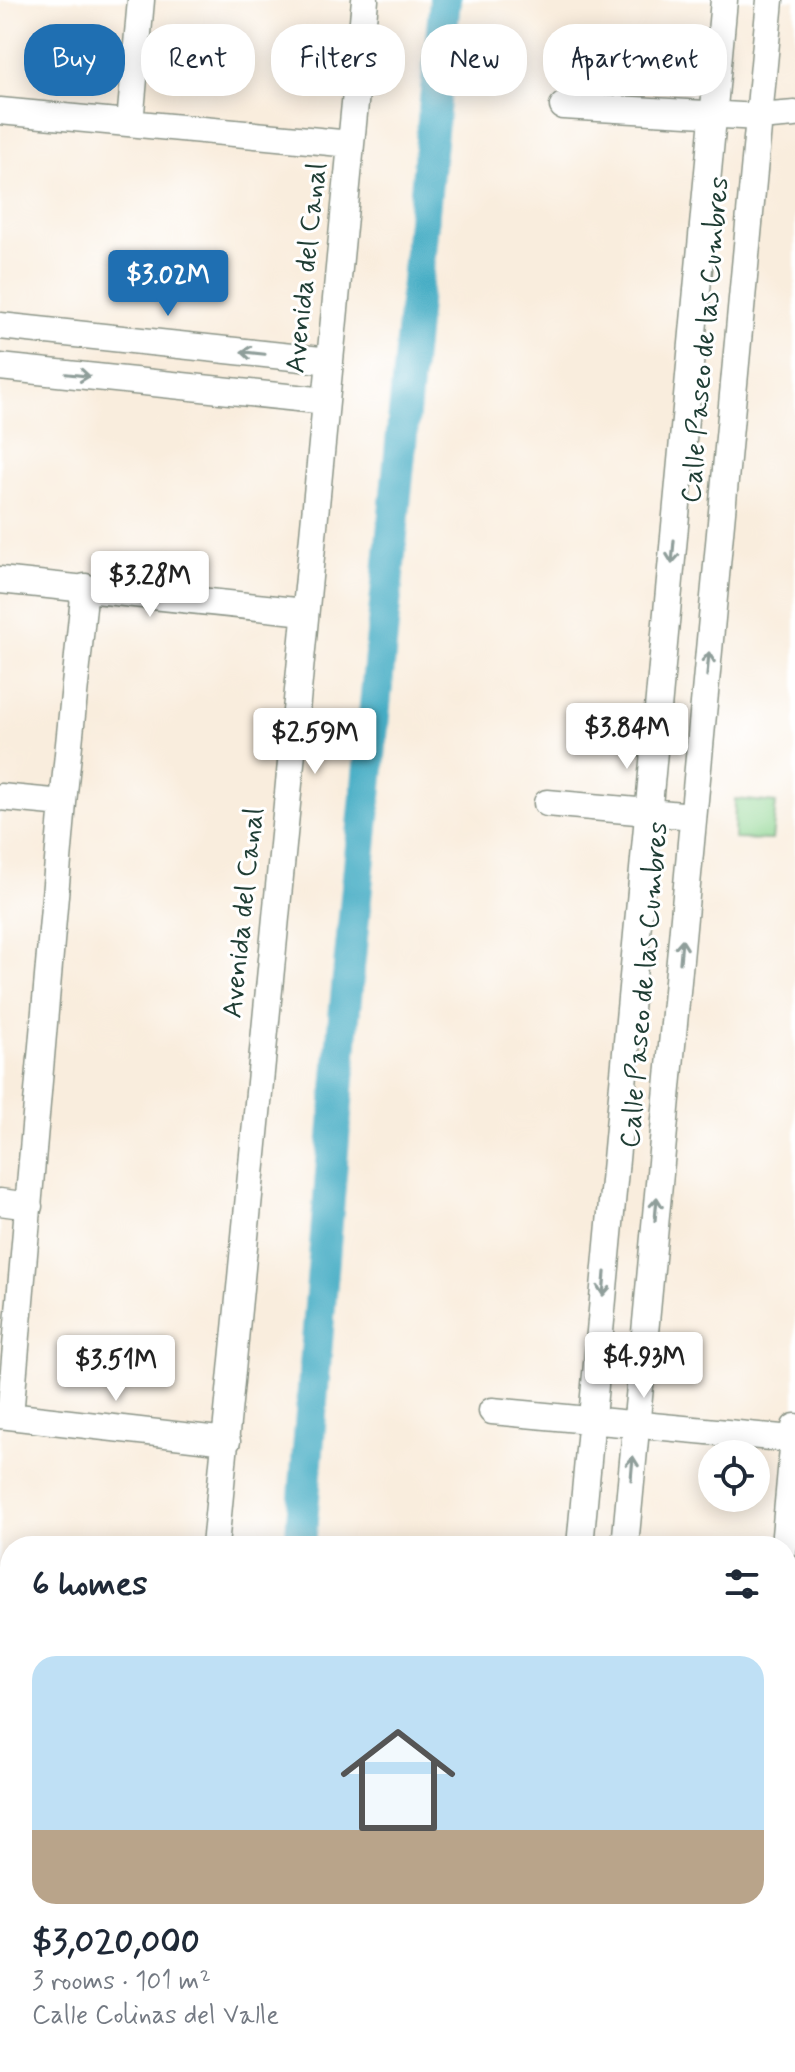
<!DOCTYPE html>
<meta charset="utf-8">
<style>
body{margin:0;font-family:Mynerve,sans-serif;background:#f6f6f7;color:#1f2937;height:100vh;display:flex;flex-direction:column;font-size:30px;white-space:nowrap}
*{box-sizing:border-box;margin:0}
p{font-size:26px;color:#747a83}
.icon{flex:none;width:44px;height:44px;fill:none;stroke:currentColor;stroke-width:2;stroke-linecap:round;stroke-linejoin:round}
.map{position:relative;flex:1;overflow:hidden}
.drawer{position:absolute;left:0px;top:1536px;width:796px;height:536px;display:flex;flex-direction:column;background:#fff;border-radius:32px 32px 0 0;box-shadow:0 4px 20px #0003}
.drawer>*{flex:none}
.top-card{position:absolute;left:24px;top:24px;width:748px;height:72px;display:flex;gap:16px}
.fabs{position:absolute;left:698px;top:1440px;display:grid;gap:16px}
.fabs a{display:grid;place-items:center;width:72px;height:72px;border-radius:50%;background:#fff;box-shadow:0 4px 20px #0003;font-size:40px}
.price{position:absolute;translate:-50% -68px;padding:0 18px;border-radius:8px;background:#fff;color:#222;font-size:26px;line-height:52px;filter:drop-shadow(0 2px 4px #0008)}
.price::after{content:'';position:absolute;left:50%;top:48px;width:24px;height:18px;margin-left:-12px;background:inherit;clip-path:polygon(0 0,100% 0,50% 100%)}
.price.active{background:#1f6fb2;color:#fff}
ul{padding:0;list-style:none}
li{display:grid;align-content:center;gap:16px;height:424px;padding:0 32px}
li+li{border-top:2px solid #e0e1e3}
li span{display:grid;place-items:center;height:248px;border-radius:24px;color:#555}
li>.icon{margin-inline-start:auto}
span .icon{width:144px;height:144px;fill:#fffc;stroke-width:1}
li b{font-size:34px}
h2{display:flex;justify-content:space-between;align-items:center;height:96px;padding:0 32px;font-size:34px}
.chip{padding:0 28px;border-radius:32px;background:#fff;box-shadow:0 4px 20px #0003;font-size:28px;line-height:72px}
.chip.active{background:#1f6fb2;color:#fff}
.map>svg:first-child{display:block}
.green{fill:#8cd48f;stroke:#568862;stroke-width:2}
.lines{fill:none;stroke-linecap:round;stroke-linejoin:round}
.canal{stroke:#46adc5;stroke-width:32}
.minor-casing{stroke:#8c9588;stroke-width:29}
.minor{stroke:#fff;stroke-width:26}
.oneway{stroke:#8f9e9a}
.labels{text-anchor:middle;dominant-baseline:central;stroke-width:6;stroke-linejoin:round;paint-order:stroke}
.street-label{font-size:28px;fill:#1f3d34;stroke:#fff}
</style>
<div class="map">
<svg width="795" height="2072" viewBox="0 0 795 2072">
<rect width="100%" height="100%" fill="#fff"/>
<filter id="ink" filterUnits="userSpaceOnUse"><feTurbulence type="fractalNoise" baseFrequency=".0125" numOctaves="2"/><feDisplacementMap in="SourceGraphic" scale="16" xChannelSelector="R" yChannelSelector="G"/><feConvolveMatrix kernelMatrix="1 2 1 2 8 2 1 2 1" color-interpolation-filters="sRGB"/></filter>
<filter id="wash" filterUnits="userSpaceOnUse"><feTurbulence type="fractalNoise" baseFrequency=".006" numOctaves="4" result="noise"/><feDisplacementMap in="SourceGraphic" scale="32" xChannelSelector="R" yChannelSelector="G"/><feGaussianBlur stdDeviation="1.8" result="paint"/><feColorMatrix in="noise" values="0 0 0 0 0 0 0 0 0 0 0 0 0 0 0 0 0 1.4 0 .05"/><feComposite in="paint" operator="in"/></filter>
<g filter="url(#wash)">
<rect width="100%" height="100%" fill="#f9eddd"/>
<path class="green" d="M735 799 776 803 772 840 734 839Z
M0 1902 10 1903V2057L0 2056Z"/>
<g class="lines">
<path class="canal" d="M300 1546 344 1018 445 0
M253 2072 254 2062"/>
</g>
</g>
<g filter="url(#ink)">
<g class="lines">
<defs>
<path id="minor" d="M563 106 759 117 795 114
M0 111 351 144
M130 123 141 0
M0 326 330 361
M0 367 326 401
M0 580 305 612
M0 797 63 803
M547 803 693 816
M0 1202 29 1206
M492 1411 792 1439
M0 1415 227 1441
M10 1416 63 803 85 587
M215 1546 365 0
M580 1546 724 0
M625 1546 770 0
M784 1546 795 1427
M0 1631 10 1632
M0 1675 10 1676
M0 1890 10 1891
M162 2072 164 2062
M531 2072 532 2062
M575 2072 576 2062
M734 2072 735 2062"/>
</defs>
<use href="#minor" class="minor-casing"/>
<use href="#minor" class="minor"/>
</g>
<defs><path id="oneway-shaft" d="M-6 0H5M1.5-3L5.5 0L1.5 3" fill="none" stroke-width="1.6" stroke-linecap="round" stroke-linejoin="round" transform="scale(2)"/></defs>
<g class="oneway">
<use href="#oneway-shaft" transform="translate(253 353) rotate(-174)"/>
<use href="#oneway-shaft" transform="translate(78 375) rotate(6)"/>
<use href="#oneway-shaft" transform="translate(673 552) rotate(95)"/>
<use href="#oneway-shaft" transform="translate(708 664) rotate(-85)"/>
<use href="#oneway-shaft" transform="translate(681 951) rotate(-85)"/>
<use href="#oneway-shaft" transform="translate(656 1209) rotate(-85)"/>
<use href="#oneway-shaft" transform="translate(604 1284) rotate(95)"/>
<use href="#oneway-shaft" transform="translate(632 1468) rotate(-85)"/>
</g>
</g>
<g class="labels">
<g class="street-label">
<text transform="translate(307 268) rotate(-84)">Avenida del Canal</text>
<text transform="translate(706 340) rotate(-85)">Calle Paseo de las Cumbres</text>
<text transform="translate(244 913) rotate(-84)">Avenida del Canal</text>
<text transform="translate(645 985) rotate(-85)">Calle Paseo de las Cumbres</text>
</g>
</g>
</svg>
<div class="fabs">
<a><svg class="icon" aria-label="locate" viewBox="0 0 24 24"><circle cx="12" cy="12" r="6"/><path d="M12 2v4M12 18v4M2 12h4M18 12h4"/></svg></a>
</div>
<b class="price active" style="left:168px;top:318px">$3.02M</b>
<b class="price" style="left:150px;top:619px">$3.28M</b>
<b class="price" style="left:627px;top:771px">$3.84M</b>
<b class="price" style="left:315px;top:776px">$2.59M</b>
<b class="price" style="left:644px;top:1400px">$4.93M</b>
<b class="price" style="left:116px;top:1403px">$3.51M</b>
<div class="top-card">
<a class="chip active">Buy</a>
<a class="chip">Rent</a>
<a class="chip">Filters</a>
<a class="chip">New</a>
<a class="chip">Apartment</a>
</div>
<section class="drawer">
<h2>6 homes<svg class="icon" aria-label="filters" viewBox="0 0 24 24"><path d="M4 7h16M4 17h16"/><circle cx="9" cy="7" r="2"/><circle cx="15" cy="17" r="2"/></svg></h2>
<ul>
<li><span style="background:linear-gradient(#bfe0f5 70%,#b9a48a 0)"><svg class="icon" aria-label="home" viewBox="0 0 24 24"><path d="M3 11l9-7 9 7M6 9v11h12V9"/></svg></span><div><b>$3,020,000</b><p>3 rooms · 101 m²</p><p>Calle Colinas del Valle</p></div></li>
</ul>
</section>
</div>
